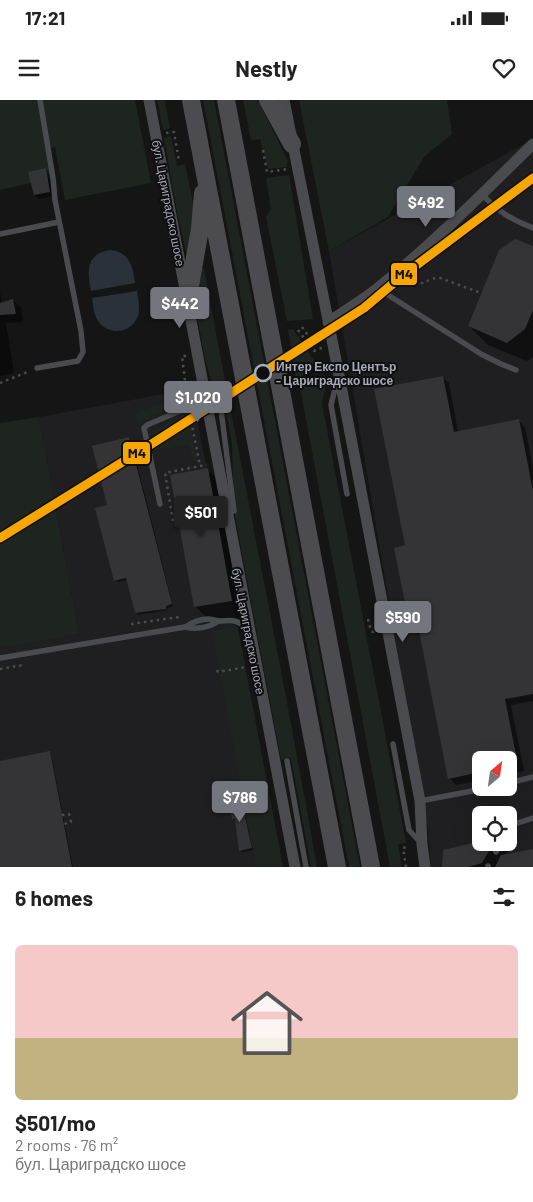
<!DOCTYPE html>
<meta charset="utf-8">
<style>
body{margin:0;font-family:Barlow,sans-serif;background:#f6f6f6;color:#222;height:100vh;display:flex;flex-direction:column;font-size:19px;white-space:nowrap}
*{box-sizing:border-box;margin:0}
p{font-size:16px;color:#767676}
.icon{flex:none;width:28px;height:28px;fill:none;stroke:currentColor;stroke-width:2;stroke-linecap:round;stroke-linejoin:round}
.map{position:relative;height:767px;overflow:hidden}
.panel{display:flex;flex-direction:column;background:#fff;flex:1}
.panel>*{flex:none}
.needle{width:32px;rotate:29deg}
.controls{position:absolute;left:472px;top:651px;display:grid;gap:10px}
.controls a{display:grid;place-items:center;width:45px;height:45px;border-radius:8px;background:#fff;box-shadow:0 5px 20px #0002;font-size:25px}
.price{position:absolute;translate:-50% -42px;padding:0 11px;border-radius:5px;background:#74767d;color:#fff;font-size:16px;line-height:32px;filter:drop-shadow(0 1px 2px #0008)}
.price::after{content:'';position:absolute;left:50%;top:30px;width:15px;height:11px;margin-left:-8px;background:inherit;clip-path:polygon(0 0,100% 0,50% 100%)}
.price.active{background:#222;color:#fff}
ul{padding:0;list-style:none}
li{display:grid;align-content:center;gap:10px;height:265px;padding:0 15px}
li+li{border-top:1px solid #e0e0e0}
li span{display:grid;place-items:center;height:155px;border-radius:8px;color:#555}
li>.icon{margin-inline-start:auto}
span .icon{width:90px;height:90px;fill:#fffc;stroke-width:1}
li b{font-size:21px}
h2{display:flex;justify-content:space-between;align-items:center;height:60px;padding:0 15px;font-size:21px}
.status{display:flex;justify-content:space-between;align-items:center;height:35px;padding:0 25px;background:#fff;direction:ltr}
.status svg{height:14px;fill:currentColor}
header{display:flex;justify-content:space-between;align-items:center;height:65px;padding:0 15px;background:#fff;font-size:22px;font-weight:700}
.map>svg:first-child{display:block}
.built{fill:#1f1f21;fill-rule:evenodd}
.green{fill:#1e241f}
.water{fill:#2b3138}
.shadow{fill:#0007}
.building{fill:#343436}
.lines{fill:none;stroke-linecap:round;stroke-linejoin:round}
.path{stroke:#4b4c4f;stroke-width:2.5;stroke-dasharray:2.5 4;stroke-linecap:butt}
.service{stroke:#4a4b4e;stroke-width:5.5}
.minor{stroke:#4a4b4e;stroke-width:11}
.trunk{stroke:#4c4c50;stroke-width:18}
.metro-1-casing{stroke:#0f0f11;stroke-width:12}
.metro-1{stroke:#f7a600;stroke-width:9}
.stop-dot{fill:#0f0f11;stroke:#a7abb5;stroke-width:2.5}
.labels{text-anchor:middle;dominant-baseline:central;stroke-width:4;stroke-linejoin:round;paint-order:stroke}
.street-label{font-size:12px;fill:#a7abb5;stroke:#0f0f11}
.stop-label{font-size:12px;font-weight:bold;fill:#a7abb5;stroke:#0f0f11;text-anchor:start}
.line-badge{stroke:#0f0f11;stroke-width:2}
.pale-badge-label{font-size:14px;text-anchor:middle;font-weight:bold;fill:#111}
</style>
<div class="status"><b>17:21</b><svg viewBox="0 0 49 12"><path d="M0 12V9h3v3zM5 12V6h3v6zM10 12V3h3v9zM15 12V0h3v12zM26 1h20v11H26zM47 4h2v5h-2z"/></svg></div>
<header><svg class="icon" aria-label="menu" viewBox="0 0 24 24"><path d="M4 6h16M4 12h16M4 18h16"/></svg>Nestly<svg class="icon" aria-label="heart" viewBox="0 0 24 24"><path d="M12 20l-8-8c-3-5 5-10 8-4 3-6 11-1 8 4z"/></svg></header>
<div class="map">
<svg width="533" height="767" viewBox="0 0 533 767">
<rect width="100%" height="100%" fill="#151515"/>
<path class="built" d="M533 39V767H431L428 730 329 151ZM481 660H509V688H481ZM481 715H509V742H481Z
M191 289 239 534 283 767H0V547L79 534 39 317Z"/>
<path class="green" d="M0 0H135L151 83 65 100 55 47 49 49 53 78 0 90Z
M157 0H165L170 28 163 30Z
M203 0H214L360 767H349Z
M243 0H258L288 61 286 67 268 69 260 39 251 40Z
M299 0H447L452 34 424 57 388 117 329 151Z
M171 36 177 66 185 64 194 108V120L187 156 177 112 164 38Z
M289 75 313 219 287 221 266 117 271 109 266 78Z
M202 168 204 169C241 368 282 567 317 767H311L291 658 281 660 234 411 232 343 225 307 214 290 204 255 196 210 198 185Z
M293 229 317 265 296 280 288 230Z
M317 277 323 280 325 290 322 303 406 743 398 744 402 767H390L300 288V284L303 282 307 284Z
M176 297 180 306 138 322 135 313Z
M187 312 197 361 193 362 189 345 152 351 148 332 181 317V315Z
M39 317 79 534 0 548V323Z
M230 527 236 529 239 534 283 767H256L212 531Z"/>
<path class="water" d="M110 150C130 152 133 167 135 183L91 191C87 171 86 154 110 150Z
M137 191C138 200 141 210 137 218 129 236 103 235 96 217 93 211 93 204 92 198Z"/>
<path class="shadow" d="M45 69 49 73 53 96 39 99 35 95Z
M533 148V257L527 261 488 245 469 226Z
M0 192 2 204 13 200 21 208 23 222 6 223 14 273 0 276Z
M442 277 449 283 458 332 519 321 525 327 533 368V601L511 605 524 671 509 674V660H481V680L456 685 449 678 421 533 418 534 411 528 407 446Z
M129 338 131 340 173 506 167 508 168 510 138 515 136 513 127 480 117 482 115 480 109 406Z
M207 369 224 386 248 517 212 523 196 507Z
M49 652 51 654 73 767H0V662Z
M240 697 241 698 253 750 242 752 240 750 236 720 233 719Z
M481 742H500L508 751 505 756 533 750V767H443Z"/>
<path class="building" d="M46 68 50 92 34 95 28 72Z
M515 139 533 146V210L525 229 507 243 468 226 499 150Z
M13 199 16 214 0 215V203Z
M443 276 454 332 519 319 533 391V594L505 599 517 660H481V672L448 679 418 526 410 528 394 448 405 445 374 289Z
M129 337 172 504 166 506V509L135 513 126 478 114 481 95 408 107 405 92 346Z
M208 368 232 501 194 507 170 375Z
M50 651 72 767H0V661Z
M240 695 252 748 239 751 235 719H232L228 697Z
M481 741V742H494L482 763 468 767H442L443 750Z
M533 749V767H495L501 755Z"/>
<g class="lines">
<path class="path" d="M166 33 174 32 179 61
M263 50 267 72 288 69
M410 176C425 191 424 177 440 178L481 193
M302 227 317 248
M298 230 314 251 317 249 322 248
M186 256H182L187 297
M0 283 30 271
M190 315 200 366 207 365
M173 421 165 373 200 366
M368 519 371 531 373 532 376 530
M397 522 404 521 400 501
M131 524 179 517
M0 569 23 565
M217 570 218 572 246 567
M239 686 240 689 268 684
M62 715 69 714 71 722 64 724
M406 767 403 748 407 747"/>
<path class="service" d="M482 94C497 111 512 120 533 128
M0 134 59 122
M377 188 481 254 501 264 516 270
M37 268 78 261 83 252 81 231 55 100 53 78 40 0
M337 281 331 305 347 394
M160 404 144 328 147 325 187 308 206 293 214 299 221 310 234 411
M185 527C193 522 200 519 208 519 212 519 216 521 220 521 233 520 240 519 247 532
M0 558 185 527C198 530 208 528 219 521
M393 644 409 730 420 742
M287 661 306 767
M509 683 533 677
M420 701 488 688
M509 729 511 725 533 718
M496 752 501 742
M488 767V766"/>
<path class="minor" d="M149 0C198 256 245 512 295 767
M284 0 339 275 420 701 422 744 425 767
M328 222C345 211 363 200 379 187 433 144 483 93 533 44"/>
<path class="trunk" d="M191 0 337 767
M226 0 371 767
M268 0 292 44
M188 197 200 129 203 93"/>
<defs>
<path id="metro-1" d="M0 438 150 345 364 208 402 176 533 78"/>
</defs>
<use href="#metro-1" class="metro-1-casing"/>
<use href="#metro-1" class="metro-1"/>
</g>
<circle class="stop-dot" cx="263" cy="273" r="8"/>
<g class="labels">
<g class="street-label">
<text transform="translate(169 103) rotate(79)">бул. Цариградско шосе</text>
<text transform="translate(249 531) rotate(79)">бул. Цариградско шосе</text>
</g>
<g class="stop-label">
<text x="276" y="266">Интер Експо Център<tspan x="276" dy="14">- Цариградско шосе</tspan></text>
</g>
</g>
<g class="line-badge">
<rect x="390" y="162" width="28" height="24" rx="5" fill="#f7a600"/>
<rect x="122" y="341" width="29" height="24" rx="5" fill="#f7a600"/>
</g>
<g class="pale-badge-label">
<text x="404" y="179">M4</text>
<text x="137" y="358">M4</text>
</g>
</svg>
<div class="controls">
<a><svg class="needle" viewBox="-14 -14 28 28"><path d="M0-13l5 13h-10z" fill="#e53935"/><path d="M0 13l5-13h-10z" fill="#767676"/></svg></a>
<a><svg class="icon" aria-label="locate" viewBox="0 0 24 24"><circle cx="12" cy="12" r="6"/><path d="M12 2v4M12 18v4M2 12h4M18 12h4"/></svg></a>
</div>
<b class="price" style="left:426px;top:128px">$492</b>
<b class="price" style="left:180px;top:229px">$442</b>
<b class="price" style="left:198px;top:323px">$1,020</b>
<b class="price active" style="left:201px;top:438px">$501</b>
<b class="price" style="left:403px;top:543px">$590</b>
<b class="price" style="left:240px;top:723px">$786</b>
</div>
<section class="panel">
<h2>6 homes<svg class="icon" aria-label="filters" viewBox="0 0 24 24"><path d="M4 7h16M4 17h16"/><circle cx="9" cy="7" r="2"/><circle cx="15" cy="17" r="2"/></svg></h2>
<ul>
<li><span style="background:linear-gradient(#f6c9c9 60%,#c2b280 0)"><svg class="icon" aria-label="home" viewBox="0 0 24 24"><path d="M3 11l9-7 9 7M6 9v11h12V9"/></svg></span><div><b>$501/mo</b><p>2 rooms · 76 m²</p><p>бул. Цариградско шосе</p></div></li>
</ul>
</section>
